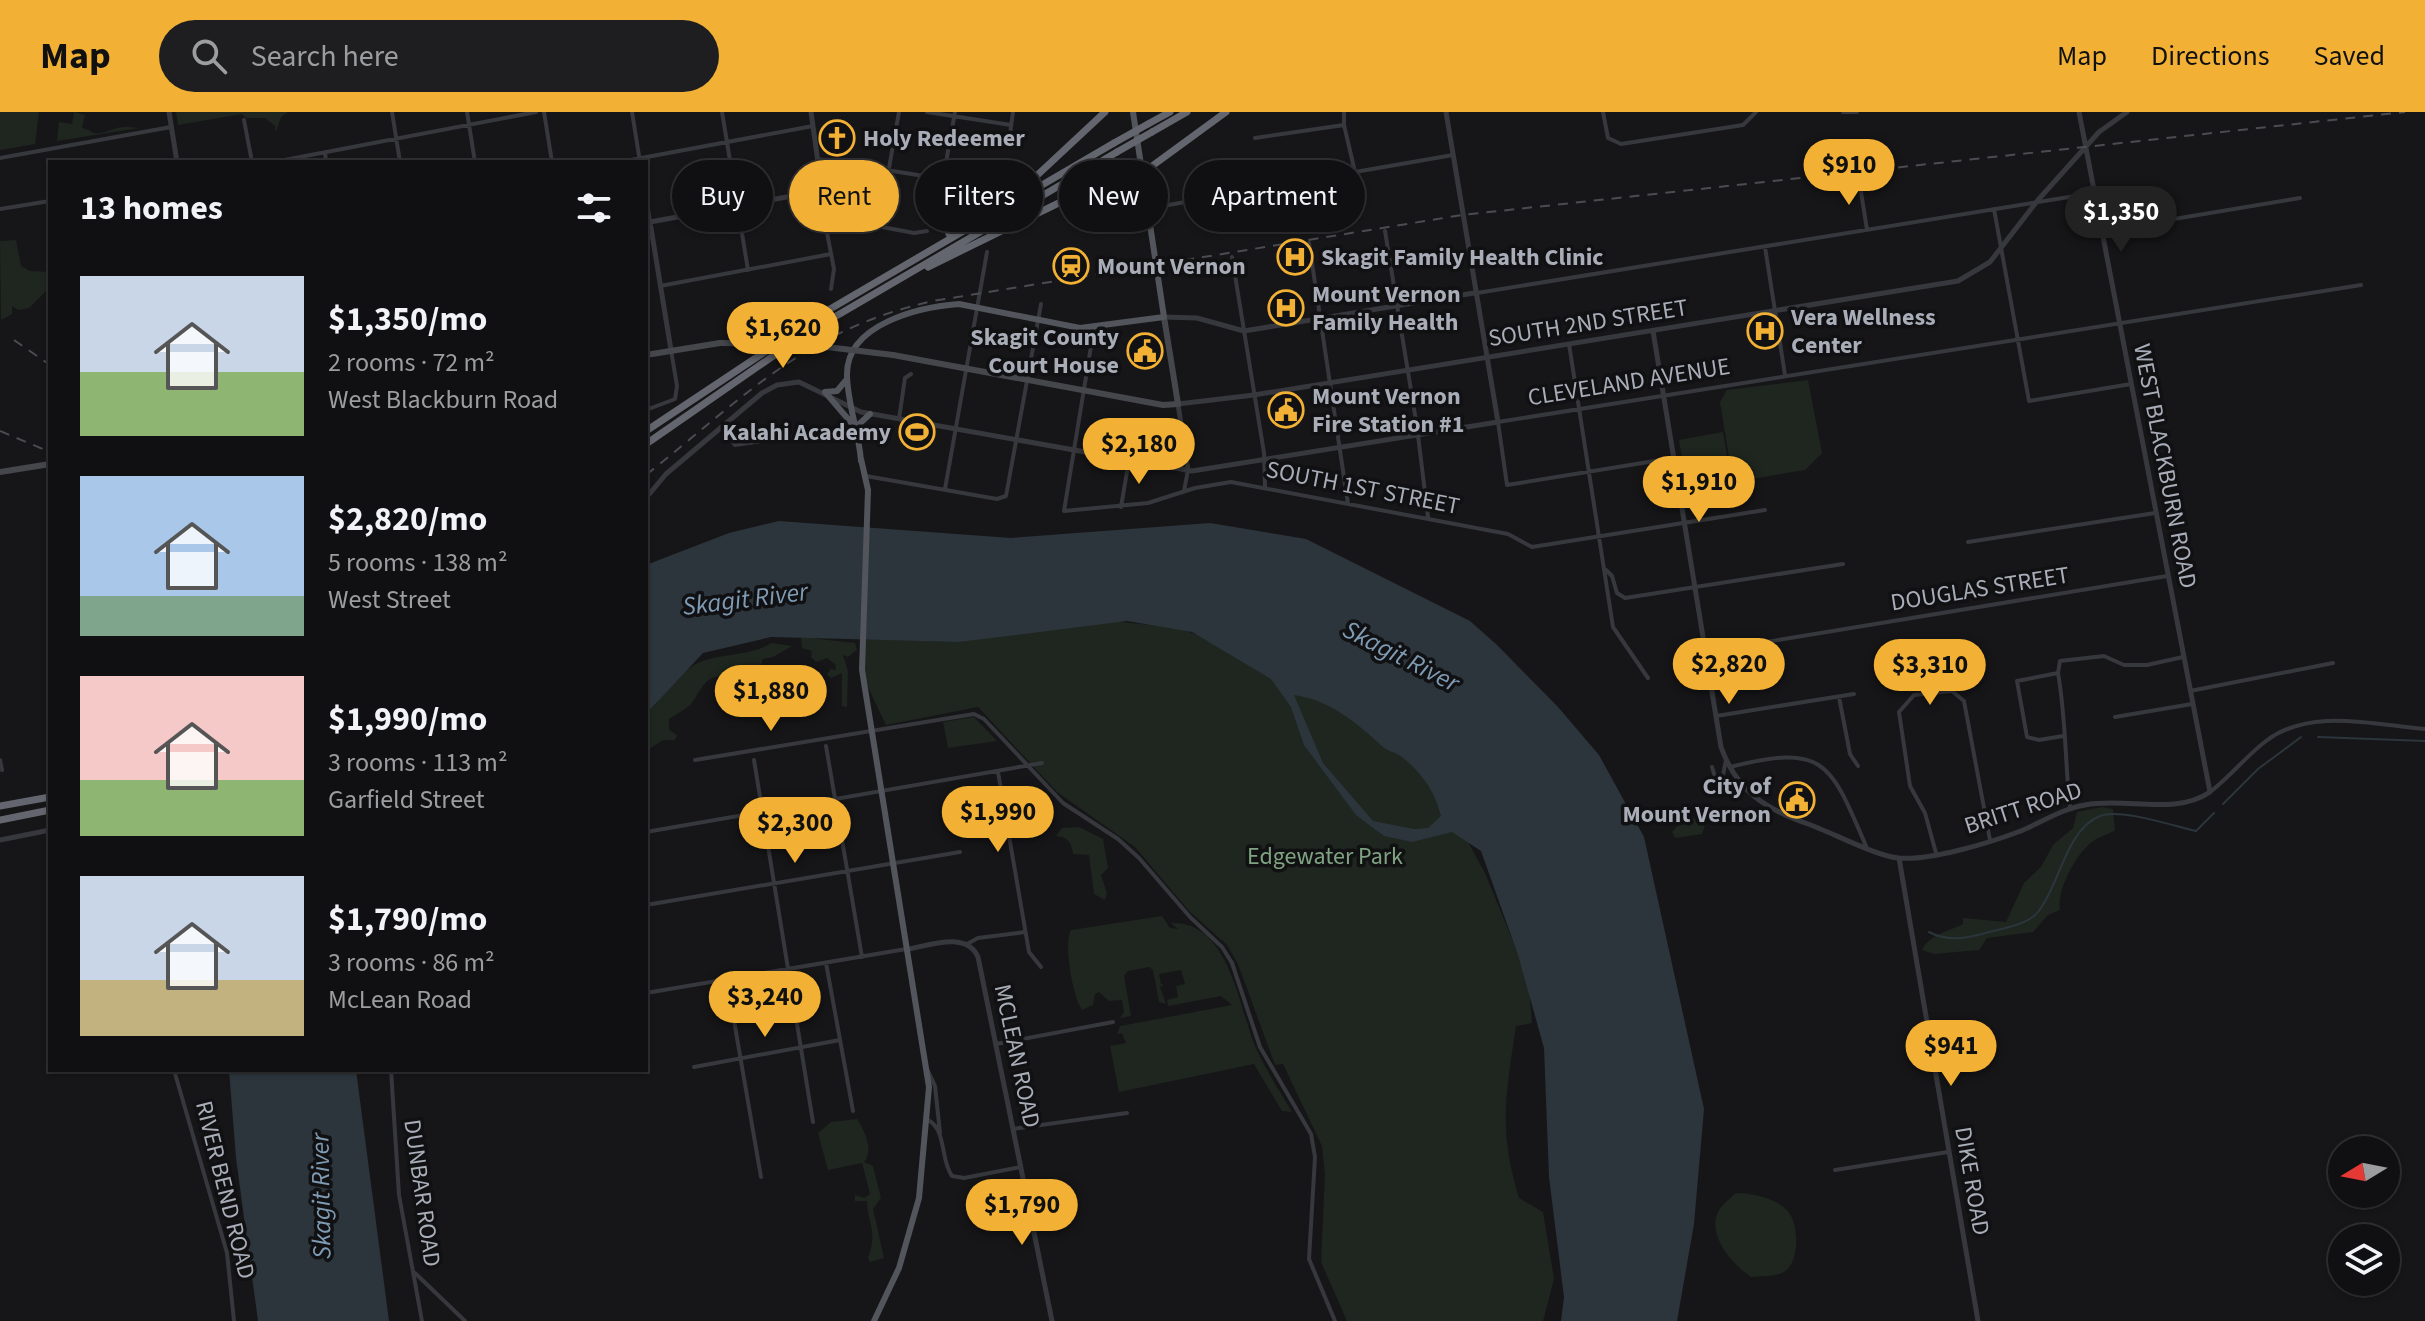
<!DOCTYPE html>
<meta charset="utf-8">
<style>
body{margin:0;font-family:"Source Sans 3",sans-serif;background:#1e1e20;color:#f1f3f6;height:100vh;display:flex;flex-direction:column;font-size:30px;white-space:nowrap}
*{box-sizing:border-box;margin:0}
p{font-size:26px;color:#9c9d9f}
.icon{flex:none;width:44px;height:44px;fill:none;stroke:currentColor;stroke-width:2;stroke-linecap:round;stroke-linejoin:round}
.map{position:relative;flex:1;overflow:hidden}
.drawer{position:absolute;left:48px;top:48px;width:600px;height:912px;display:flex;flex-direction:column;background:#101012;border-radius:0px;box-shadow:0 2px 6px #0004,0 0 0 2px #303032}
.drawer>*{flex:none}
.hud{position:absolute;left:672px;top:48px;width:760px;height:72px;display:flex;gap:16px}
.needle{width:52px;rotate:260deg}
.tools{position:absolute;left:2328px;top:1024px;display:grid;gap:16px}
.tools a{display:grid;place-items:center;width:72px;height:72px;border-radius:50%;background:#101012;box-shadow:0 2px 6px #0004,0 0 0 2px #303032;font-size:40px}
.price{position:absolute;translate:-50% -68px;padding:0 18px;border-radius:28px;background:#f2b134;color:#111;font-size:26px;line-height:52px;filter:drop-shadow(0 2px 4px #0008)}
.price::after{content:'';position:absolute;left:50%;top:48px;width:24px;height:18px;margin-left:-12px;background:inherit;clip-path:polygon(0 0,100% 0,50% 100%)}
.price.on{background:#222;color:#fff}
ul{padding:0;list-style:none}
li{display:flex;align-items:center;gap:24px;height:200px;padding:0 32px}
li span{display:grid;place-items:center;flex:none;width:224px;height:160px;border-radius:0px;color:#555}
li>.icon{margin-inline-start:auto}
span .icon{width:96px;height:96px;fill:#fffc;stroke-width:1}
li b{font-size:34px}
h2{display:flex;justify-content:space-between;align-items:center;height:96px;padding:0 32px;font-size:34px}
.tag{padding:0 28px;border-radius:36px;background:#101012;box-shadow:0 2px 6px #0004,0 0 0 2px #303032;font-size:28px;line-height:72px}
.tag.on{background:#f2b134;color:#111}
header{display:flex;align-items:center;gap:48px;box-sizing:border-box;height:112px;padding:0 40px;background:#f2b134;color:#111}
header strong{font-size:38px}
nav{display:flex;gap:44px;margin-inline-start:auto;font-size:28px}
.search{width:560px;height:72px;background:#1e1e20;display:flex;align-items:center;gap:20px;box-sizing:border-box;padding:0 28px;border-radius:44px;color:#9c9d9f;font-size:30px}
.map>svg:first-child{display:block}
.green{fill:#1e261f}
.water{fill:#2c353c;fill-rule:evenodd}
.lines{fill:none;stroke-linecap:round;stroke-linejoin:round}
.stream{stroke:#2c353c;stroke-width:2}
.minor{stroke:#37383d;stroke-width:4}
.tertiary{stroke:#37383d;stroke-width:5}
.secondary{stroke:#45474d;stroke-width:6}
.primary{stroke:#53555c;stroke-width:6}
.motorway{stroke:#63666e;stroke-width:7}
.rail{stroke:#4a4c52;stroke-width:2;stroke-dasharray:10 8;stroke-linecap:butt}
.secondary-bridge{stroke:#45474d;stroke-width:6}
.motorway-bridge{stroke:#63666e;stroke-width:7}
.labels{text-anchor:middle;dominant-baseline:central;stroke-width:7;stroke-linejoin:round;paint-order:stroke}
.poi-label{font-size:24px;font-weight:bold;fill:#a8adb8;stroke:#111113;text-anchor:start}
.street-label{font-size:24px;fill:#a8adb8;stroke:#111113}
.park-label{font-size:24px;fill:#7fa381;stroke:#111113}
.water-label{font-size:26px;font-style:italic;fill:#7f9bb3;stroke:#111113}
</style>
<header>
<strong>Map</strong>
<div class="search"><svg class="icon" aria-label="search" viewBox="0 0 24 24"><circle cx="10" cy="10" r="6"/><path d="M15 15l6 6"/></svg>Search here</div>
<nav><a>Map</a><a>Directions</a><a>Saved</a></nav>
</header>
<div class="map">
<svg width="2425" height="1209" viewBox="0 0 2425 1209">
<rect width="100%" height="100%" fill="#161618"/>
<path class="green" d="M0 0H39L35 32 0 38Z
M74 0 85 3 82 16C90 17 92 23 100 21 118 17 116 13 139 16L57 29 59 10 72 12Z
M176 0H288L281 5 276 20 275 14 265 6H246L242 2 178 13Z
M16 128 21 154 30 159 50 160V175L29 196 18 198 12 194V202L1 208 0 129Z
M1808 268 1822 341 1805 358 1733 370 1720 290 1727 278Z
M1723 320 1731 367 1687 375 1679 328Z
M1102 508 1179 516 1282 556 1431 662 1485 761 1519 844 1529 875 1532 911 1516 914C1506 982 1498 1018 1519 1086L1543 1100 1554 1167 1543 1209H1347L1321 1150 1325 1062 1322 1034 1283 952 1275 953 1238 852 1227 833 1189 799 1135 735 1057 680 978 595 886 613 863 565 861 527 959 530Z
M801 525 855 531 857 538 848 545 843 543 848 559 847 595 842 594V561L831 566 827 562 831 557 836 558 835 552 827 546 816 550 811 545 812 539 802 536Z
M771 531 792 534 773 545 763 547 760 555 740 556 728 565C705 560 701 579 691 592 685 598 676 602 669 607V618L677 623 675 628H663L646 639V602C664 586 677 560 700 550 722 541 753 544 771 531Z
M974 605 997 629 948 636 943 610Z
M989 686 997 703 986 706 985 719 951 708 955 701 967 697 965 689 982 690Z
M2102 695 2113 697 2115 718C2108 723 2099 724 2092 730 2076 742 2056 779 2060 798L2048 803 2033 820 1987 826 1979 838 1934 842 1922 838C1929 823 1949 819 1963 812V806L2006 810 2024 771 2041 755 2053 733 2073 716 2077 700Z
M1694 706H1700L1705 713 1702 722 1675 726 1672 720 1679 713Z
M1079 715 1103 727 1108 756 1101 763 1107 781 1105 788 1094 782 1089 743 1073 742C1071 730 1068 725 1056 724L1062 716Z
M1162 804 1170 816 1178 817 1171 811C1229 809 1238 892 1255 934 1265 957 1279 978 1292 1000L1282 999 1254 952 1119 980 1110 934 1126 931 1122 921 1117 922 1120 914 1232 893 1221 884 1168 894 1167 888 1178 885 1176 874 1185 872 1181 858 1159 862 1161 872 1164 873 1160 875 1166 892 1159 890 1153 858 1149 855 1128 859 1124 864 1131 904 1120 906 1124 900 1122 888 1109 889 1099 880 1095 882 1093 893 1082 898C1073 884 1063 833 1071 818Z
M857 1007C865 1019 874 1039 864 1050L873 1054 881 1086 873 1097 884 1146 870 1150 868 1146C878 1118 868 1114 867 1089H855V1083L864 1086 870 1082 862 1051 828 1058 818 1021 831 1010Z
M1736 1081C1752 1081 1783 1087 1791 1104 1799 1118 1799 1154 1782 1161 1773 1165 1760 1164 1751 1165 1733 1153 1707 1124 1718 1100 1721 1093 1730 1087 1736 1081Z"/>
<path class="water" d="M779 409 1011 426 1210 411 1306 427 1470 509 1497 533 1558 595 1599 643 1644 725 1704 997 1694 1112 1677 1209H1561L1564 1185 1549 1065 1544 936 1518 843 1481 739 1452 720 1412 730 1384 724 1356 703 1304 633 1291 595 1271 567 1192 520 1127 509 959 530 771 525 703 541 646 602V453L729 421ZM1294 583C1330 588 1357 611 1383 635 1388 639 1394 640 1399 643 1420 658 1435 679 1441 704L1428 716 1414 717 1373 709 1323 651Z
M229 958H356L389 1209H258L236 1046Z"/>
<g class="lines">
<path class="stream" d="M2318 625 2425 629
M2223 692 2258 657 2301 625
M1929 820C1946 829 1963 827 1982 822 1998 817 2027 814 2038 800 2059 775 2066 717 2100 704 2121 696 2173 714 2196 719L2214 701"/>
<path class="minor" d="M392 0 400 50
M467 0 475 50
M544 0 552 50
M632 0 640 50
M722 0 748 158
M927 0 1011 13
M1344 0V13L1355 60 1453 43
M1603 0 1608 26 1621 32 1743 13 1756 0
M1843 0H1857
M244 8 252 50
M1010 22 1013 0
M1255 26 1344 13
M325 40 326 50
M0 46 171 15
M817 47 943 67 955 0
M274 50 536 0
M620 50 813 14
M889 56 899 0
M1859 67 1867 118
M819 79 834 157 831 177
M646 83 650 110 646 111
M0 97 50 89
M1147 97 1223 83
M1994 97 2029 289 2131 272
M824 104 914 121 927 119
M1385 119 1417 315 1428 405
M2102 119 2300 86
M1309 131 1348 392
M1765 135 1785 263
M1232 145 1264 341 1265 376
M660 174 831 142
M1477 181 2094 81
M1094 216 1064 399 1148 391 1195 376 1231 370 1508 422 1532 435 1765 398
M1569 232 1613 515 1648 566
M646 298 675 287 677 274 671 238
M899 307 905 266 911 262
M721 315 735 333 842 317
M1673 346 1507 373 1498 310 2361 173
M866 364 997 387 1006 384 1041 192
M945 377 987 140
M1184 379 1188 358
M1121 395 1129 348
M1968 430 2155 401
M1606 458 1612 464 1617 481 1625 486 1843 452
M1705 540 2167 464
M2058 561 2060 549 2104 544 2124 553H2147L2183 545
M2190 579 2333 551
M1839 585 1850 642 1858 654
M1716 604 1854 582
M2115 605 2192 592
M2063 624 2039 628 2027 625 2017 569 2058 561C2066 606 2065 650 2070 696
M826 634 862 845
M0 648 2 658
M695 648 974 602 984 607 1063 691 1118 727 1139 746 1190 805 1222 835 1232 851 1260 935 1311 1022 1315 1045 1309 1147 1335 1209
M754 648 813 1010
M1712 655 1718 675
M1730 655C1825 631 1830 650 1866 734
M998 660 1029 840 1041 855
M1718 675 1721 673 1726 648
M2210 680C2230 665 2246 644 2266 629 2310 595 2375 613 2425 617
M646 720 1042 651
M1936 741 1925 701 1910 674 1899 600 1914 583 1952 579 1964 589 1990 728
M646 793 960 740
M967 832 978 826 1025 820
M826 851 853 999
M727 868 761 1065
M646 881 906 837
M996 932 1113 910
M694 955 840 928
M174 958 227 1141 234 1209
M391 958 399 1083 422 1209
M928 959 935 974 940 1021
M928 1008C947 1018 940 1048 952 1064L964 1066 1021 1055
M1013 1017 1127 1001
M1835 1058 1948 1040
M415 1161 465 1209"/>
<path class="tertiary" d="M169 0 177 50
M1164 205 1197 206 1244 219 1474 181
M1653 219 1721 635C1737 680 1766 697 1808 712 1831 720 1878 745 1899 746 1929 749 1989 731 2018 720 2041 711 2061 697 2085 693 2126 685 2175 704 2210 680L2079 0
M671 238 650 110 819 79 821 72 811 0
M1188 358 1178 292 1254 283 1958 169 1990 150 2038 88 2099 20 2127 0
M646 386 666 362 762 281 777 273 799 270 861 300 1192 359 1498 310 1446 0
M0 728 50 718
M1899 746 1978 1209
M909 837C930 833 967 819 978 845L1052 1209"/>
<path class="secondary" d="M646 243 720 231
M893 243 1163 293 1178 292 1164 205
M0 360 50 352"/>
<path class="primary" d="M825 280 854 314
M825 280 837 279 847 267
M856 315 870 302
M861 347 868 378 862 558 929 975 919 1086 899 1156 874 1209
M861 349C859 320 847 291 847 262 847 212 919 195 959 192L1080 216 1164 205 1133 0"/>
<path class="motorway" d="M1148 12 1170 0
M1152 20 1187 0
M1110 73 1127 76 1146 92
M949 122 1031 69 1105 0
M928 155 1073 84 1148 57 1226 0
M646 319 825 200 1114 31
M646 332 802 224 1117 40
M0 694 50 685
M0 708 50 698"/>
<path class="rail" d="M14 228 50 253
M0 319 50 340
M646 363C743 286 806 217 933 189L1462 103 2405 0"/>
<path class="secondary-bridge" d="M720 231 802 232 893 243"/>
<path class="motorway-bridge" d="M1114 31 1148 12
M1117 40 1152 20"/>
</g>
<defs>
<symbol id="church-ring" viewBox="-11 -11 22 22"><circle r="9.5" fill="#111113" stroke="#f2b134" stroke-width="1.5"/><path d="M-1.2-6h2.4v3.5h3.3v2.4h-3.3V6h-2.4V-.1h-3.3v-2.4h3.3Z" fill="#f2b134"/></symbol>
<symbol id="hospital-ring" viewBox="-11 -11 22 22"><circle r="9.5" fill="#111113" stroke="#f2b134" stroke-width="1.5"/><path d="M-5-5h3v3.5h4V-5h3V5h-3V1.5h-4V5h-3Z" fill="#f2b134"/></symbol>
<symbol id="station-ring" viewBox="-11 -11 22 22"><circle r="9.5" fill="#111113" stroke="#f2b134" stroke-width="1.5"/><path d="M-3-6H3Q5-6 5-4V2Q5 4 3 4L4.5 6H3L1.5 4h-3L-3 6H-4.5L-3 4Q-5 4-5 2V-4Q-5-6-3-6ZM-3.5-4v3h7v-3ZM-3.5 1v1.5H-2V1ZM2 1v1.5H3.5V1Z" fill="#f2b134"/></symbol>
<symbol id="civic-ring" viewBox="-11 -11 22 22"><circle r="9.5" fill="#111113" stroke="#f2b134" stroke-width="1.5"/><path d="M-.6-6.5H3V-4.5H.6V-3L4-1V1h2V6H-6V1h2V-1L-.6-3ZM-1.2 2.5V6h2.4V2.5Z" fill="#f2b134"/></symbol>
<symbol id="stadium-ring" viewBox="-11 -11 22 22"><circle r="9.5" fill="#111113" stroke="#f2b134" stroke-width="1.5"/><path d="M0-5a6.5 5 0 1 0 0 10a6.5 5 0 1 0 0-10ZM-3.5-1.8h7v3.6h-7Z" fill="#f2b134"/></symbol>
</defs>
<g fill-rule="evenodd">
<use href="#church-ring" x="817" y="6" width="40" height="40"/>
<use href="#hospital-ring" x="1275" y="125" width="40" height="40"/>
<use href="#station-ring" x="1051" y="134" width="40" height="40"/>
<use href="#hospital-ring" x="1266" y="176" width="40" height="40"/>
<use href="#hospital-ring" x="1745" y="199" width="40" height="40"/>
<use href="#civic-ring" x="1125" y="219" width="40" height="40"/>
<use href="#civic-ring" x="1266" y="278" width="40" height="40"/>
<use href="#stadium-ring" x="897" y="300" width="40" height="40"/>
<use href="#civic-ring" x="1777" y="668" width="40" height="40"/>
</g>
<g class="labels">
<g class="poi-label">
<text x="863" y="26">Holy Redeemer</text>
<text x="1321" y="145">Skagit Family Health Clinic</text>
<text x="1097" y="154">Mount Vernon</text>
<text x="1312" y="182">Mount Vernon<tspan x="1312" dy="28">Family Health</tspan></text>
<text x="1791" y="205">Vera Wellness<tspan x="1791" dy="28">Center</tspan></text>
<text x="1119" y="225" text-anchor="end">Skagit County<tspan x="1119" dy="28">Court House</tspan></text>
<text x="1312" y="284">Mount Vernon<tspan x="1312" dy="28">Fire Station #1</tspan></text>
<text x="891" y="320" text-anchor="end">Kalahi Academy</text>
<text x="1771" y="674" text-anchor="end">City of<tspan x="1771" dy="28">Mount Vernon</tspan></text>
</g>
<g class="street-label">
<text transform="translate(1588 211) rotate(-9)">SOUTH 2ND STREET</text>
<text transform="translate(1629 270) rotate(-9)">CLEVELAND AVENUE</text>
<text transform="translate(2165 354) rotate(79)">WEST BLACKBURN ROAD</text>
<text transform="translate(1363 376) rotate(11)">SOUTH 1ST STREET</text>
<text transform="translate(1980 477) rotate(-9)">DOUGLAS STREET</text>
<text transform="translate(2023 696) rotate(-18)">BRITT ROAD</text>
<text transform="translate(1017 944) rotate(78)">MCLEAN ROAD</text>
<text transform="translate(1972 1069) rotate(80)">DIKE ROAD</text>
<text transform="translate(225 1078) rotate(76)">RIVER BEND ROAD</text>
<text transform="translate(422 1081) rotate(82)">DUNBAR ROAD</text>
</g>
<g class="park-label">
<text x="1325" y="744">Edgewater Park</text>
</g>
<g class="water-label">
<text transform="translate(745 487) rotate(-7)">Skagit River</text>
<text transform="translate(1401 544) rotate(27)">Skagit River</text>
<text transform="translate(321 1084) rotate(-91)">Skagit River</text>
</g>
</g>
</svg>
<div class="tools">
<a><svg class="needle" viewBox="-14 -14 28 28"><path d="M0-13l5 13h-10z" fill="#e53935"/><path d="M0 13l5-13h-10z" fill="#9c9d9f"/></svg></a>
<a><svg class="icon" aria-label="layers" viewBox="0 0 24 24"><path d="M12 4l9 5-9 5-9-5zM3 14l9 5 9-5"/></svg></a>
</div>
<b class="price" style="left:1849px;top:95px">$910</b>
<b class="price on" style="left:2121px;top:142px">$1,350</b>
<b class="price" style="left:783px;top:258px">$1,620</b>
<b class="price" style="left:1139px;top:374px">$2,180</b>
<b class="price" style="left:1699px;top:412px">$1,910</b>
<b class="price" style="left:1729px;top:594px">$2,820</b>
<b class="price" style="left:1930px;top:595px">$3,310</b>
<b class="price" style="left:771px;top:621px">$1,880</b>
<b class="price" style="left:998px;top:742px">$1,990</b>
<b class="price" style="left:795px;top:753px">$2,300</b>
<b class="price" style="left:765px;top:927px">$3,240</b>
<b class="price" style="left:1951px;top:976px">$941</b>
<b class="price" style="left:1022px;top:1135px">$1,790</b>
<div class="hud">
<a class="tag">Buy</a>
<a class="tag on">Rent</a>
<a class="tag">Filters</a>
<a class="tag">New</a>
<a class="tag">Apartment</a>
</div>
<section class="drawer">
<h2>13 homes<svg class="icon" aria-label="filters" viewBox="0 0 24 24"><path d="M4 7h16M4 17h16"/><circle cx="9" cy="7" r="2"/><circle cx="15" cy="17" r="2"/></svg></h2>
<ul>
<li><span style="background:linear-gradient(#c9d6e8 60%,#8fb573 0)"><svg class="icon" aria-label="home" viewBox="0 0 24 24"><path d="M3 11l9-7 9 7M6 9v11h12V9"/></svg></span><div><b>$1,350/mo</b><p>2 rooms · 72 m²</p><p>West Blackburn Road</p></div></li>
<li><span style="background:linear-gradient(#a9c7e8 75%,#7fa58c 0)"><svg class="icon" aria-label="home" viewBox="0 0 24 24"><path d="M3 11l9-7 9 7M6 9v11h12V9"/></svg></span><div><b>$2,820/mo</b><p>5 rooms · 138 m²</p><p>West Street</p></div></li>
<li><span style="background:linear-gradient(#f6c9c9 65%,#8fb573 0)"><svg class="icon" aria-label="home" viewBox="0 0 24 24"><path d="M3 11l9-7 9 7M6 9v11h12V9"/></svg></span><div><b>$1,990/mo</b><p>3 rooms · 113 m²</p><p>Garfield Street</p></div></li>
<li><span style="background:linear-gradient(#c9d6e8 65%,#c2b280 0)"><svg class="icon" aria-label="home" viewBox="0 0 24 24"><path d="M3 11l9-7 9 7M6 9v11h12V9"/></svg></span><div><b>$1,790/mo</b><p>3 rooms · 86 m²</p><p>McLean Road</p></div></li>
</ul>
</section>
</div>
